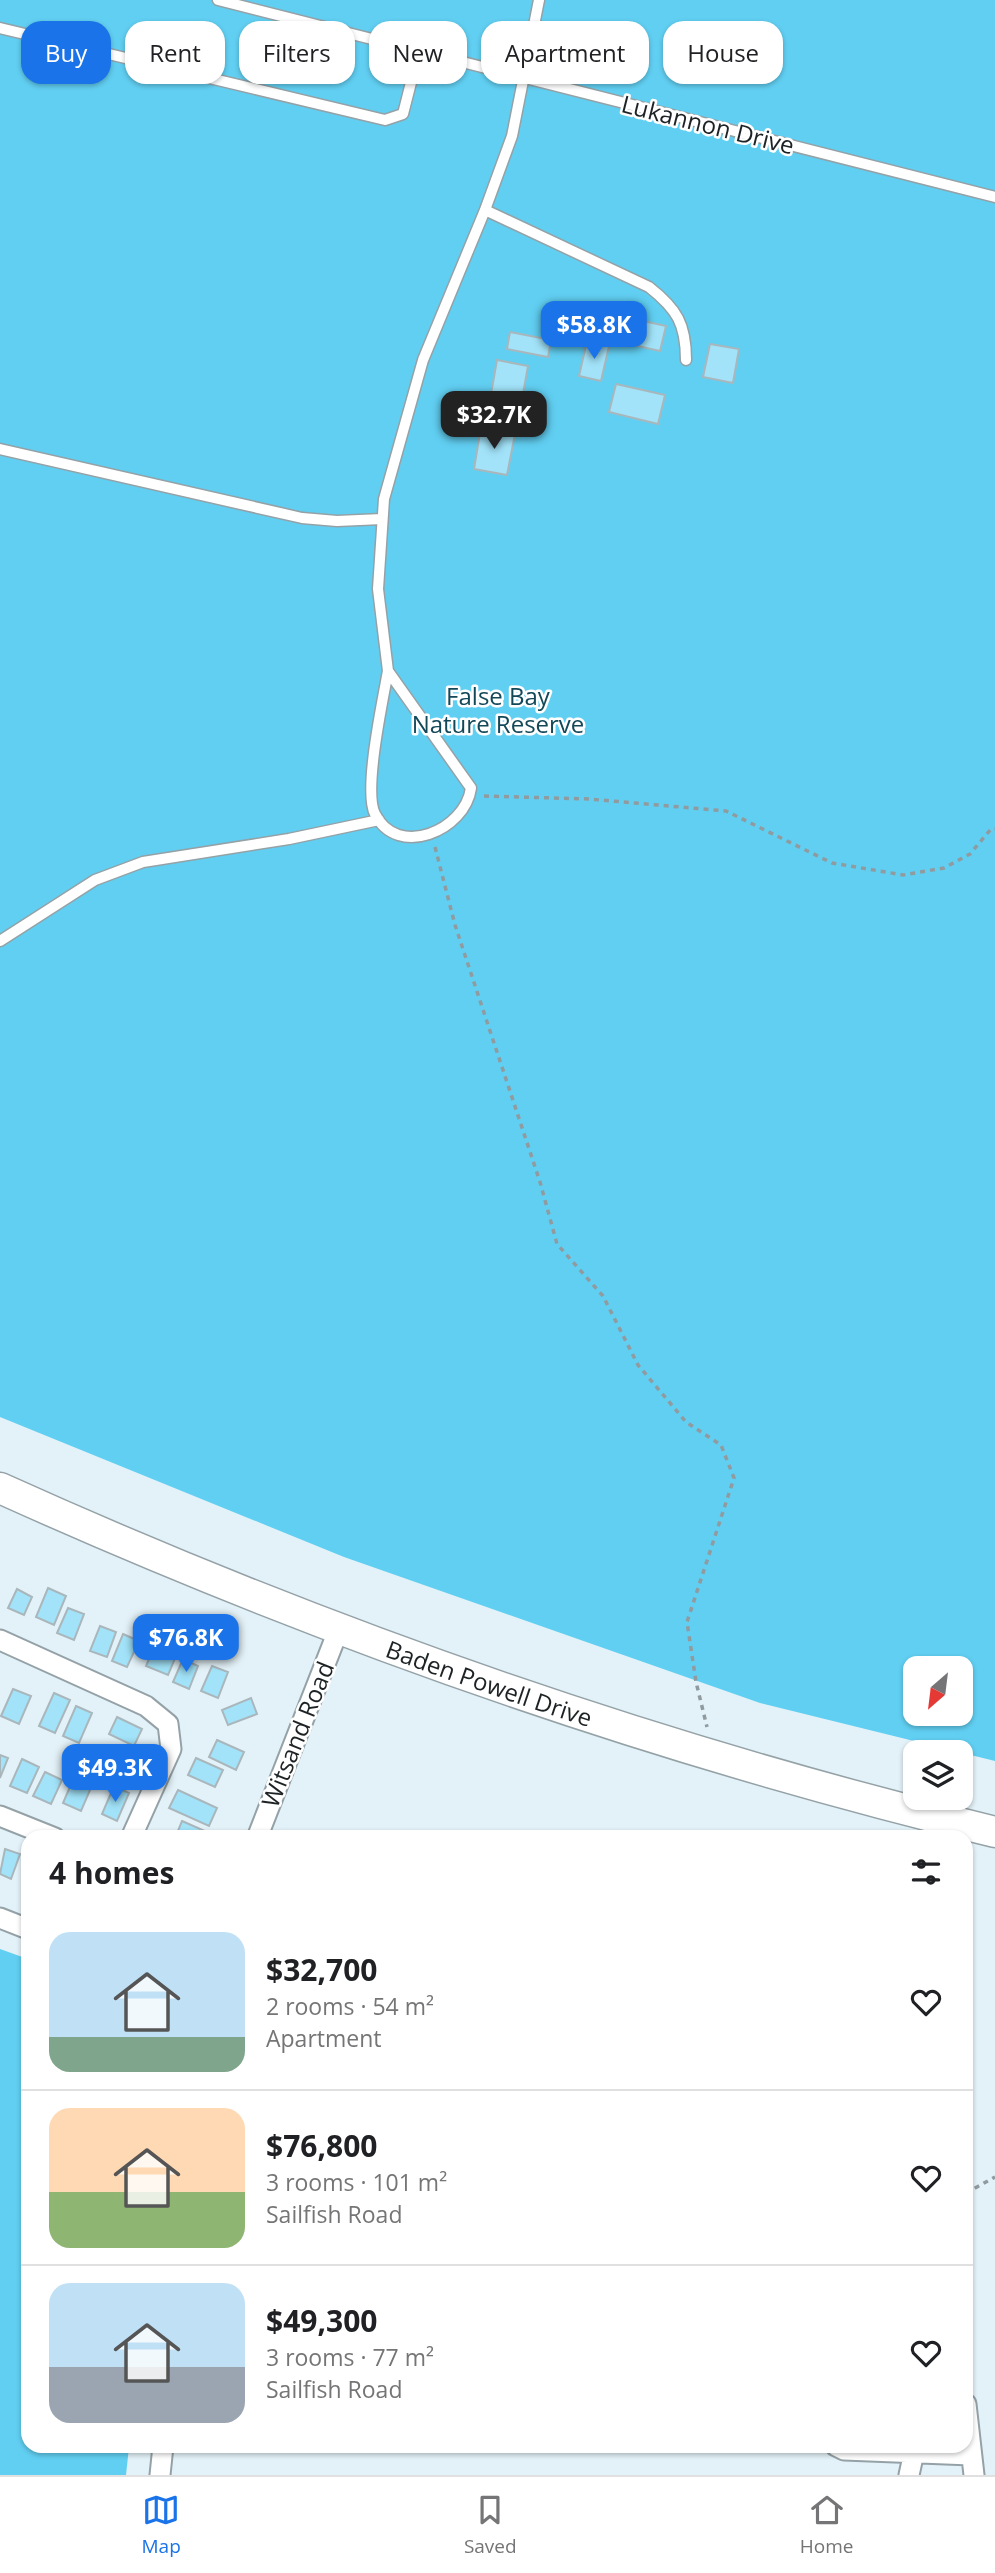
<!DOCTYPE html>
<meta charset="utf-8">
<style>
body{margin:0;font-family:"Open Sans",sans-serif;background:#f6f6f6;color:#202124;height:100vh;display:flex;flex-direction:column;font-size:26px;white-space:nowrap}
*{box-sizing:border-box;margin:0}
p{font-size:23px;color:#757577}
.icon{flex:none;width:38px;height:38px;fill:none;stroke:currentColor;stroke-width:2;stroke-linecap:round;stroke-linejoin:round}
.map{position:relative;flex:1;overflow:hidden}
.drawer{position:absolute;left:21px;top:1830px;width:952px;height:623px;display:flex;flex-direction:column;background:#fff;border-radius:21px;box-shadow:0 2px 5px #0004}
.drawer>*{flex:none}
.top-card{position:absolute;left:21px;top:21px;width:954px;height:63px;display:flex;gap:14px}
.needle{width:46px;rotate:208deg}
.controls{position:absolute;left:903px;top:1656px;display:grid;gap:14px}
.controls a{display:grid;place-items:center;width:70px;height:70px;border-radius:14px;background:#fff;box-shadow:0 2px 5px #0004;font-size:35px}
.price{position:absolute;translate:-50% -60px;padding:0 16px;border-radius:14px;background:#1a73e8;color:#fff;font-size:23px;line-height:46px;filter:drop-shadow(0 2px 4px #0008)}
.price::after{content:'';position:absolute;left:50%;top:42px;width:21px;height:16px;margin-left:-10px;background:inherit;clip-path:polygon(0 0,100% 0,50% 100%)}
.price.current{background:#222;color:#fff}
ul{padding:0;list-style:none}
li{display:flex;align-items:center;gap:21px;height:175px;padding:0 28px}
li+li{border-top:2px solid #e0e0e0}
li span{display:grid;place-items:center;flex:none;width:196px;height:140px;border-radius:21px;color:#555}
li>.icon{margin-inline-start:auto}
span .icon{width:84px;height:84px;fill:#fffc;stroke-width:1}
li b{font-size:30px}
h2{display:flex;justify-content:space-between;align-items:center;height:84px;padding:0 28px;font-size:30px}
.tag{padding:0 24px;border-radius:21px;background:#fff;box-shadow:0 2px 5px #0004;font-size:24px;line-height:63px}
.tag.current{background:#1a73e8;color:#fff}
.dock{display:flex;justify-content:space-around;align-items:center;height:98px;border-top:2px solid #e0e0e0;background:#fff;font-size:19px;color:#757577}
.dock a{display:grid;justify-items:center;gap:4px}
.dock .current{color:#1a73e8}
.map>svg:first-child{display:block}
.green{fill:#61cff2;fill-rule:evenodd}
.building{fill:#a2e3f9;stroke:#a9b7bc;stroke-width:2}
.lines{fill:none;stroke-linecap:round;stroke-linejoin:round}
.lane-casing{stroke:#94a2a7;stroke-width:13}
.street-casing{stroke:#94a2a7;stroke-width:23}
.primary-casing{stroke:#94a2a7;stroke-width:33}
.path{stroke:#909ba0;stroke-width:3.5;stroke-dasharray:5 5;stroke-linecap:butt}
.lane{stroke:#fff;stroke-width:10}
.street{stroke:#fff;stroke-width:19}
.primary{stroke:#fff;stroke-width:30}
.labels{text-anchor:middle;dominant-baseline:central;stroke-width:5;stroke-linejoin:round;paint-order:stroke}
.street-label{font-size:24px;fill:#1d2325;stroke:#fff}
.park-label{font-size:24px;fill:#124858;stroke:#fff}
</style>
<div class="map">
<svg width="995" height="2475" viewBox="0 0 995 2475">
<rect width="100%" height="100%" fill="#e3f2f8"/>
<path class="green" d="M0 0H995V1761L760 1703 344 1557 0 1417ZM915 1668H961V1713H915Z
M0 1949 28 1959V2446L129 2447 126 2475H0Z"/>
<path class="building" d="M616 315 666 326 660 351 611 340Z
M510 332 551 340 548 357 507 349Z
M587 341 609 346 601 381 579 376Z
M710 344 739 349 733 383 703 377Z
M497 360 528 366 519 416 488 411Z
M616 384 665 395 658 424 609 412Z
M481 427 515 434 507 475 474 469Z
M48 1588 66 1596 54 1625 36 1617Z
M17 1589 32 1597 24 1615 8 1608Z
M68 1608 84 1614 74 1640 57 1633Z
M100 1626 116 1632 107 1657 90 1651Z
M160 1633 182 1642 168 1675 146 1666Z
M123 1634 139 1641 127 1667 112 1661Z
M183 1659 198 1666 189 1689 173 1682Z
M212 1666 228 1672 218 1698 201 1691Z
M13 1689 31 1696 19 1724 1 1716Z
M54 1693 70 1700 55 1733 39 1726Z
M251 1698 257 1714 228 1725 222 1710Z
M76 1706 92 1713 79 1743 63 1736Z
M117 1717 142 1729 134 1746 109 1734Z
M217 1740 244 1752 236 1770 209 1757Z
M108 1752 131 1762 124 1777 102 1767Z
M0 1755 8 1758 0 1778Z
M196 1758 223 1770 215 1787 188 1775Z
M22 1759 39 1767 27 1793 10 1786Z
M45 1772 62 1780 51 1804 33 1796Z
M72 1782 90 1790 81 1811 63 1803Z
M114 1786 129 1793 117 1821 102 1814Z
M178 1790 217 1808 209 1826 169 1808Z
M182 1821 214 1835 213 1838H175Z
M5 1849 20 1854 11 1879 0 1874Z"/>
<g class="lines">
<defs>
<path id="lane" d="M218 0 995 197
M0 28 385 120 403 114 419 51
M485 210 649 287C677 309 686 324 686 360
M0 449 302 518 337 521 382 519
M388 671C383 699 363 791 375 814 397 859 465 831 471 788L388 671 378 589 384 499 423 360 485 210 512 136 539 0
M0 941 95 880 143 862 289 839 379 820"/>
<path id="street" d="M0 1640 146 1706 168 1724 171 1749 131 1838
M0 1816 55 1838
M257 1838 338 1631
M0 1918 28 1929
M966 2404 974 2475
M836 2446 844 2450 971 2455
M160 2475 163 2446
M909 2475 914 2452"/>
<g id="primary">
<path id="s1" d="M0 1488C321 1633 652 1749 995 1832"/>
</g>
</defs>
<use href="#lane" class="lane-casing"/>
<use href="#street" class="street-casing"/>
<use href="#primary" class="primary-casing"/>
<path class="path" d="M484 796 589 799 726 811 832 863 903 875 944 868 970 854 991 829H995
M435 847 455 925 540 1182 557 1244 603 1296 638 1365 686 1422 721 1445 734 1478 687 1622 696 1682 707 1727
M966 2193 995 2177"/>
<use href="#lane" class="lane"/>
<use href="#street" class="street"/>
<use href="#primary" class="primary"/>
</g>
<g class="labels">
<g class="street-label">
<text transform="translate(708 124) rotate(14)">Lukannon Drive</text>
<text stroke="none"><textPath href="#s1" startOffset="527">Baden Powell Drive</textPath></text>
<text transform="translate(297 1734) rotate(-68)">Witsand Road</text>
</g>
<g class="park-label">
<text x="498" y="695">False Bay<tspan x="498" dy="28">Nature Reserve</tspan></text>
</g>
</g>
</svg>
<div class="controls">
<a><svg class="needle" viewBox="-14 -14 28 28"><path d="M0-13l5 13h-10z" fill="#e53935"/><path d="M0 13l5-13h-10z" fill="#757577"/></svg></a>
<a><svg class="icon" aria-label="layers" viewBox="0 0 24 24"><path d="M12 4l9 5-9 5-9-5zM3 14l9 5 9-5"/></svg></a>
</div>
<b class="price" style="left:594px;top:361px">$58.8K</b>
<b class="price current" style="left:494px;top:451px">$32.7K</b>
<b class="price" style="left:186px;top:1674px">$76.8K</b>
<b class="price" style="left:115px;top:1804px">$49.3K</b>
<div class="top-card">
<a class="tag current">Buy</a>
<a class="tag">Rent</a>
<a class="tag">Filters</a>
<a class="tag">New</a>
<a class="tag">Apartment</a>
<a class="tag">House</a>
</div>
<section class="drawer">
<h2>4 homes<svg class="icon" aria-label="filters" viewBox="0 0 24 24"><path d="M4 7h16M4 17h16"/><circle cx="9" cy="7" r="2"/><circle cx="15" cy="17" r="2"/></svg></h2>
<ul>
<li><span style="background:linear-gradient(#bfe0f5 75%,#7fa58c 0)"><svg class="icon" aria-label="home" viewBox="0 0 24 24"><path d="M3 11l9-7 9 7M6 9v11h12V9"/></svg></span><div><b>$32,700</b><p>2 rooms · 54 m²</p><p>Apartment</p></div><svg class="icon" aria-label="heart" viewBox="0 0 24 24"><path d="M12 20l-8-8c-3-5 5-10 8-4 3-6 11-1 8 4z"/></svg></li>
<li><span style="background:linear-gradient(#ffd9b3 60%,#8fb573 0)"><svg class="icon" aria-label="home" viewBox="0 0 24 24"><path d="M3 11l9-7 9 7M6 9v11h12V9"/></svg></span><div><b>$76,800</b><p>3 rooms · 101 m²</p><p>Sailfish Road</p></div><svg class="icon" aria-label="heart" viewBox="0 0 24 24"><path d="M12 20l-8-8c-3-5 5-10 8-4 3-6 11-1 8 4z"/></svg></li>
<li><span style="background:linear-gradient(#bfe0f5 60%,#9aa5b1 0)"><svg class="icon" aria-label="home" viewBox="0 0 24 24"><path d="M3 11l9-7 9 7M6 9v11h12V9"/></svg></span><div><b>$49,300</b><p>3 rooms · 77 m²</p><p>Sailfish Road</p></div><svg class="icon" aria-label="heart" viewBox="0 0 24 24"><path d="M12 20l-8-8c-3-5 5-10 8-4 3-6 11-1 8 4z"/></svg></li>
</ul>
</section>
</div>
<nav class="dock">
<a class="current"><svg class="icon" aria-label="map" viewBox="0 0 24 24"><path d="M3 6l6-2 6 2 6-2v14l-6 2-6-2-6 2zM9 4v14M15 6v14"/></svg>Map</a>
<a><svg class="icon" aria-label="saved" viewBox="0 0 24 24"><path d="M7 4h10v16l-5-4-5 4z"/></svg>Saved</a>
<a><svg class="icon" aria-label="home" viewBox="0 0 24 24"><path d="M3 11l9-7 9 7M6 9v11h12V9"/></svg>Home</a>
</nav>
